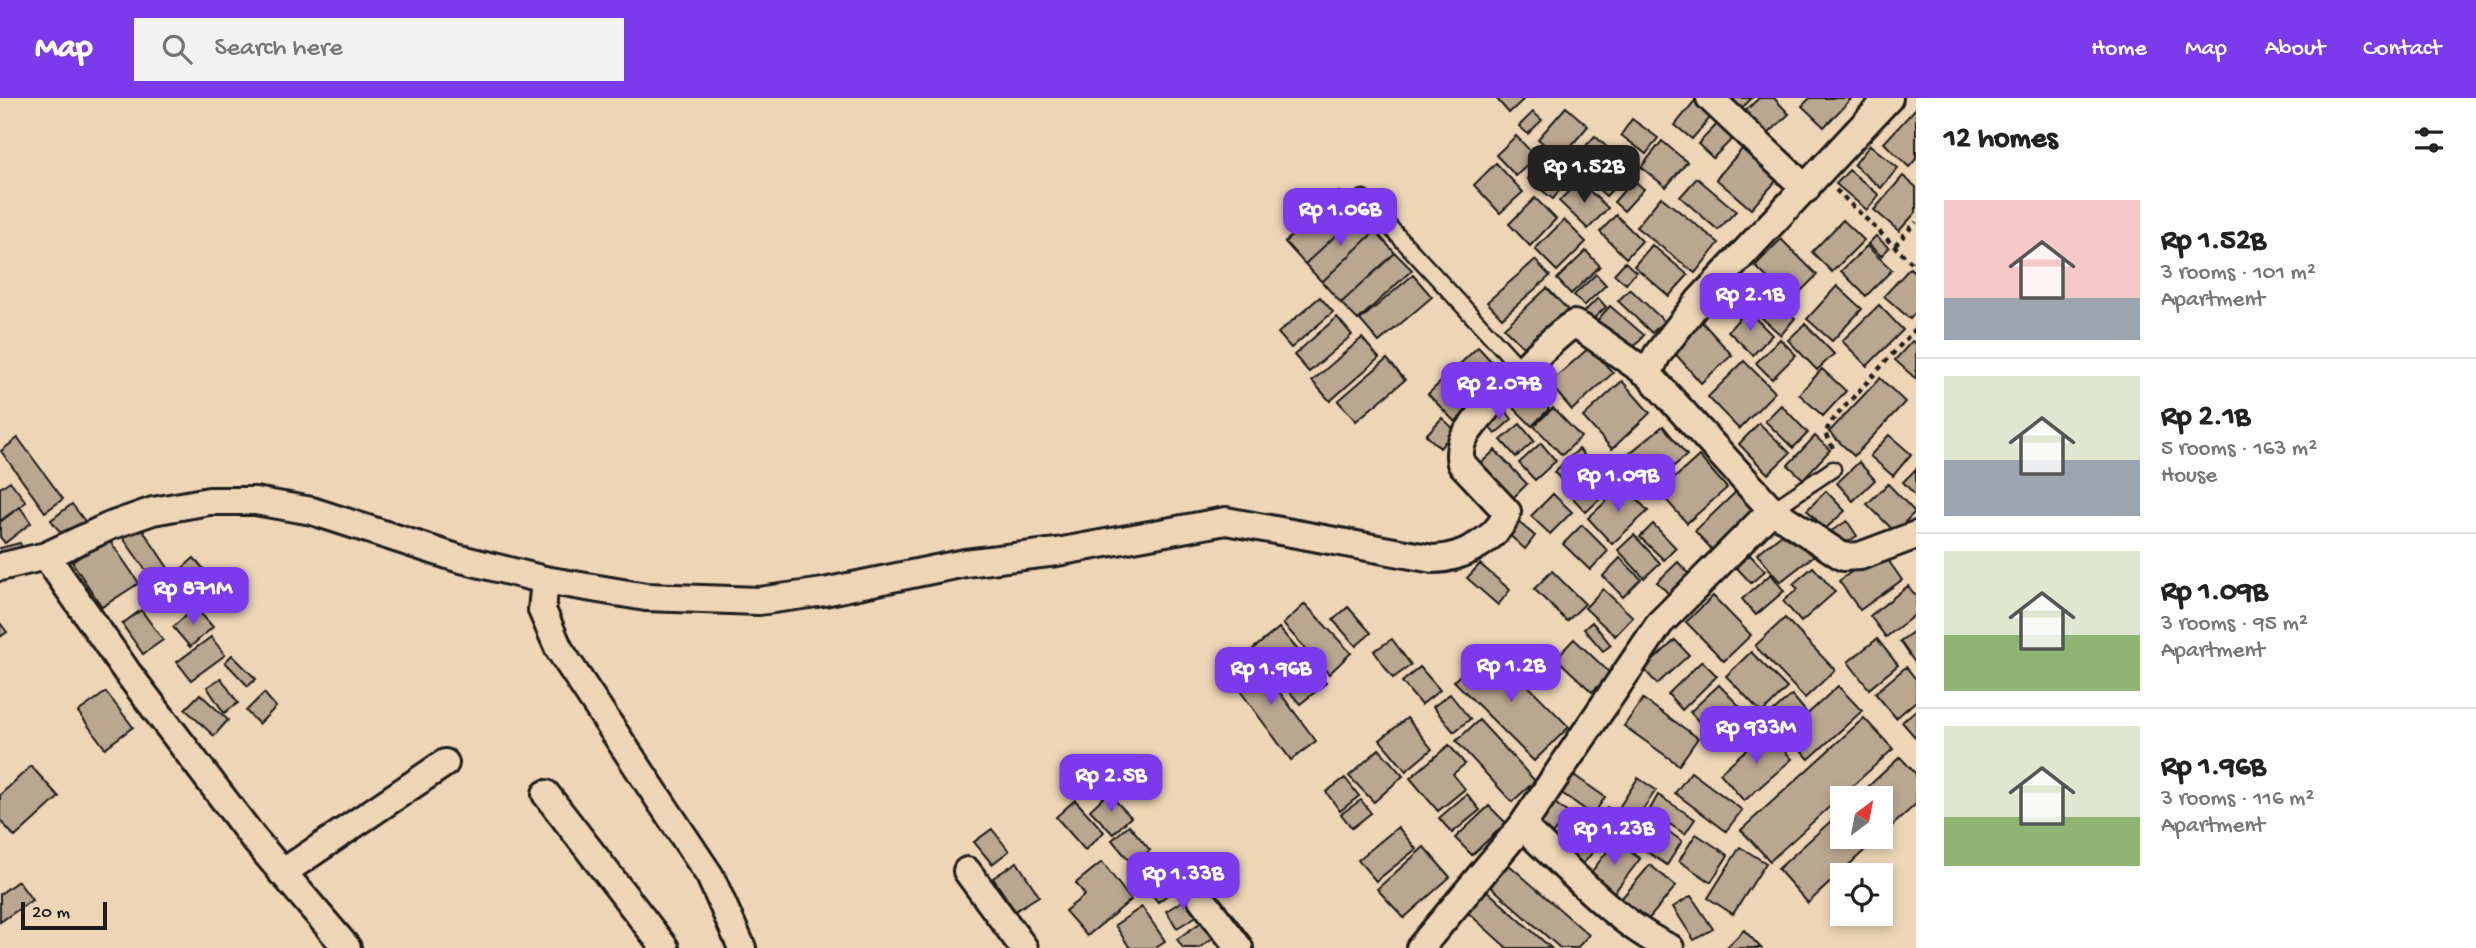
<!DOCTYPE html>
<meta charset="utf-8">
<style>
body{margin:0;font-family:"Gochi Hand",sans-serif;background:#f2f2f2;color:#222;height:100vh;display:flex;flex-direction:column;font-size:26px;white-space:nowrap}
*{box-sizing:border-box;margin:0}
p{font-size:23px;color:#767676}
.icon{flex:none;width:38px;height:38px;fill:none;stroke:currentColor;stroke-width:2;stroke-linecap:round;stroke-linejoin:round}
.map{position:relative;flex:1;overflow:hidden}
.drawer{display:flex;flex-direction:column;background:#fff;width:560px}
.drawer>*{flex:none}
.needle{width:46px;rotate:32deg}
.controls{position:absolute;left:1830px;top:688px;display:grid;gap:14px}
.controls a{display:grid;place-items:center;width:63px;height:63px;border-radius:0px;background:#fff;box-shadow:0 4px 10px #0003;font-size:35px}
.scale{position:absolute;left:21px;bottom:18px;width:86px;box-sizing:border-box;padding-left:7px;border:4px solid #1c1c1c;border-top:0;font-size:19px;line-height:24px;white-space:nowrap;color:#1c1c1c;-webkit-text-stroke:5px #eed5b6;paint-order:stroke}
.price{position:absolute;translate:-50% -60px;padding:0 16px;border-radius:14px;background:#7c3aed;color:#fff;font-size:23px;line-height:46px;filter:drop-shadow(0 2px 4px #0008)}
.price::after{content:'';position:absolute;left:50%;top:42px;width:21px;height:16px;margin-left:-10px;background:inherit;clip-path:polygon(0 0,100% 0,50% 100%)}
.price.on{background:#222;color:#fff}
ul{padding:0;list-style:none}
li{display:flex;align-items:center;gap:21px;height:175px;padding:0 28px}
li+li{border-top:2px solid #e0e0e0}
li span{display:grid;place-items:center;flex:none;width:196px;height:140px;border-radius:0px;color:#555}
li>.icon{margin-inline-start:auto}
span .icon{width:84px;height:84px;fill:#fffc;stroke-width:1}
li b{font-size:30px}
h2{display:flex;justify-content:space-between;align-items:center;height:84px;padding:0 28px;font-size:30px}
header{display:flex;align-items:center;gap:42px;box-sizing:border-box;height:98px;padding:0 35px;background:#7c3aed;color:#fff}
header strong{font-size:33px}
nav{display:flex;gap:38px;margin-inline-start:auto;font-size:24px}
.search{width:490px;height:63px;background:#f2f2f2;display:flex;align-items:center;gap:18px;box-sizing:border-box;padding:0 24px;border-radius:0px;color:#767676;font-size:26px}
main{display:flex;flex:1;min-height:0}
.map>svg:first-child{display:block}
.building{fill:#baa790;stroke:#1c1c1c;stroke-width:2}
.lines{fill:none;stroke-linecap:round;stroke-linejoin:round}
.lane-casing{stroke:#1c1c1c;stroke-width:19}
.street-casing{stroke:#1c1c1c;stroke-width:32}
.path{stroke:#1c1c1c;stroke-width:4.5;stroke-dasharray:5 5;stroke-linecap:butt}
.lane{stroke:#eed5b6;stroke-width:14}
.street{stroke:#eed5b6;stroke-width:26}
</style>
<header>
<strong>Map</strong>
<div class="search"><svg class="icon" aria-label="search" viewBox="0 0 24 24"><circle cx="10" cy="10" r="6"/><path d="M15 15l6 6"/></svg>Search here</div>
<nav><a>Home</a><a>Map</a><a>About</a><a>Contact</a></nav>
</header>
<main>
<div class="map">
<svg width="1916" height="850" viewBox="0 0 1916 850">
<rect width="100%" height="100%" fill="#eed5b6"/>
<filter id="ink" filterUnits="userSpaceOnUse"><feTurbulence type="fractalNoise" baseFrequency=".0143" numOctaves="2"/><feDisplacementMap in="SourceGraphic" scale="14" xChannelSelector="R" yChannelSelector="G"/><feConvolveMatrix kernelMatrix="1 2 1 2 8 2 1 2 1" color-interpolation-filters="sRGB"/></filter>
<g filter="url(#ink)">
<path class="building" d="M1496 0H1523L1524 1 1509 15Z
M1697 0 1715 14 1692 41 1675 27Z
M1724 0H1752L1738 14Z
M1759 0H1774L1789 16 1765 39 1742 16Z
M1810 0H1852L1824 29 1802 8Z
M1566 9 1588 28 1560 61 1538 41Z
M1916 10V61L1909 69 1884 45Z
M1533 14 1542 22 1528 36 1519 28Z
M1724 19 1739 34 1713 60 1698 46Z
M1632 21 1658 40 1646 56 1621 37Z
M1516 38 1536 59 1516 78 1496 57Z
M1595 38 1631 72 1606 98 1570 65Z
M1662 43 1687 64 1666 89 1641 69Z
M1870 47 1898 70 1881 90 1854 67Z
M1743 50 1778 81 1751 111 1716 81Z
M1546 57 1571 77 1553 101 1528 81Z
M1496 65 1523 94 1500 115 1474 87Z
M1849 72 1879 97 1867 112 1836 86Z
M1903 78 1916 89V114L1899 133 1874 112Z
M1697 80 1736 113 1718 132 1680 99Z
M1633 82 1644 91 1624 113 1614 104Z
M1579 83 1608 110 1588 131 1559 103Z
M1339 94 1359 116 1305 166 1285 144Z
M1661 99 1719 145 1695 175 1636 129Z
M1535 100 1556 121 1530 148 1509 126Z
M1359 116 1375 133 1322 184 1305 166Z
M1616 117 1642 143 1626 160 1600 134Z
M1564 122 1586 144 1557 173 1535 151Z
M1843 122 1864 142 1832 174 1812 154Z
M1375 133 1395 155 1341 205 1322 184Z
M1876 138 1889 150 1881 158 1868 146Z
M1781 141 1817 177 1791 203 1755 168Z
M1652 147 1688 177 1669 198 1634 168Z
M1867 148 1892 172 1866 198 1841 173Z
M1586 153 1600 168 1571 196 1557 181Z
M1395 155 1412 172 1358 222 1341 205Z
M1535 162 1550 178 1502 220 1487 204Z
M1625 164 1636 174 1626 186 1614 176Z
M1910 170 1916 176V214L1910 221 1884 198Z
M1596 176 1606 187 1584 208 1574 197Z
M1413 177 1432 199 1379 244 1360 222Z
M1758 188 1795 220 1781 237 1744 204Z
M1837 188 1862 211 1832 243 1807 221Z
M1547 190 1568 212 1525 251 1504 230Z
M1630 191 1664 223 1652 235 1618 203Z
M1320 199 1333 214 1291 250 1278 235Z
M1598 200 1606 209 1592 222 1584 214Z
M1879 207 1903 232 1867 268 1842 243Z
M1610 208 1644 237 1629 255 1595 225Z
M1747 212 1772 237 1753 257 1728 233Z
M1337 219 1352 237 1309 274 1294 257Z
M1702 224 1732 257 1701 285 1672 252Z
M1805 226 1834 256 1817 272 1788 242Z
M1362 240 1379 260 1330 303 1312 283Z
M1780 241 1796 257 1772 281 1756 265Z
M1912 243 1916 246V281L1895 262Z
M1478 249 1504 277 1455 324 1428 296Z
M1590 249 1613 275 1572 312 1549 285Z
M1387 261 1405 282 1356 323 1338 303Z
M1744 263 1775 294 1739 331 1708 299Z
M1822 271 1846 293 1823 318 1799 296Z
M1880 280 1905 304 1854 358 1829 334Z
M1622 283 1650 315 1612 351 1583 319Z
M1529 290 1549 311 1532 328 1511 307Z
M1781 307 1808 335 1793 350 1765 323Z
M1553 310 1581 339 1562 357 1534 328Z
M1504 311 1512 321 1495 336 1487 326Z
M1442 320 1455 332 1440 350 1426 337Z
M1759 325 1790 355 1768 376 1739 346Z
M1520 326 1534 343 1516 359 1501 342Z
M1663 328 1687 357 1650 388 1625 359Z
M1889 337 1911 356 1893 378 1870 358Z
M1815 338 1830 352 1803 381 1788 367Z
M18 340 63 401 45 414 1 353Z
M1541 345 1556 363 1535 382 1519 365Z
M1579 351 1592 367 1568 389 1554 374Z
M1495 352 1527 386 1512 401 1479 367Z
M1699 358 1727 390 1687 425 1659 394Z
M1859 364 1875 382 1853 403 1837 385Z
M1600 366 1617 385 1586 414 1569 396Z
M1916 371V398L1903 384Z
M10 383 26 404 0 423V390Z
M1888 386 1915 414 1895 434 1867 406Z
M1624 387 1648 413 1612 446 1588 420Z
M1740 390 1762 413 1716 456 1695 433Z
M1826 393 1845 413 1825 431 1807 412Z
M1553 396 1572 414 1550 436 1531 418Z
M72 406 87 426 66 442 51 422Z
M20 409 31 425 5 445 0 439V424Z
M1515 421 1535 438 1525 451 1505 433Z
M1847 423 1857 438 1837 450 1828 435Z
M138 425 172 476 156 487 121 437Z
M1653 426 1676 450 1664 462 1640 439Z
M1582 427 1608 453 1590 472 1563 446Z
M1793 427 1816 456 1780 484 1757 456Z
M1634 437 1660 465 1644 480 1618 452Z
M108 440 139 485 102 509 72 464Z
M20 445 24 456H0V450Z
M1881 452 1902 482 1860 512 1839 483Z
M1750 457 1765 473 1751 485 1736 469Z
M194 460 208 476 186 495 172 479Z
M1620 460 1641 481 1623 499 1603 478Z
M1678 464 1689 476 1669 496 1657 484Z
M1480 466 1510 492 1498 507 1467 480Z
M1813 469 1835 494 1801 524 1783 503 1798 491 1793 486Z
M1552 473 1585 506 1567 523 1534 491Z
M1771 476 1784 493 1756 517 1742 501Z
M1908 488 1916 498V516L1886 539 1870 518Z
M1603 491 1633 519 1615 538 1585 510Z
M1713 498 1751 537 1724 563 1686 524Z
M1305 506 1351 555 1329 576 1283 526Z
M195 509 213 529 190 549 173 529Z
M1348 509 1371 535 1356 548 1333 522Z
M141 512 163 542 143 556 122 526Z
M1785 520 1835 572 1805 600 1755 548Z
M1592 524 1611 547 1603 553 1584 531Z
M0 525 7 534 0 539Z
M1279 530 1326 585 1300 606 1253 551Z
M1916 532V566L1900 543Z
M211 539 225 557 191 582 177 564Z
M1392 541 1411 567 1393 580 1374 553Z
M1574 541 1611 576 1592 594 1556 560Z
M1877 541 1898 567 1869 591 1848 564Z
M1675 542 1689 557 1657 586 1644 571Z
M1489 548 1569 629 1534 663 1454 583Z
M1751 554 1787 590 1762 615 1726 578Z
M1250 555 1316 643 1291 662 1226 574Z
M232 557 256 581 248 588 225 564Z
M1702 563 1717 578 1682 612 1668 596Z
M1420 569 1440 592 1421 607 1402 584Z
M1906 569 1916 581V603L1896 620 1875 595Z
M221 580 238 605 224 615 207 589Z
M1719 587 1745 614 1715 641 1690 614Z
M1838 588 1862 613 1809 661 1786 636Z
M106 594 133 629 105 650 78 614Z
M264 595 276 609 259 626 246 613Z
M200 596 228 622 214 638 185 611Z
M1450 596 1470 621 1454 634 1433 609Z
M1792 597 1806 614 1782 635 1767 619Z
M1643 601 1698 640 1679 667 1624 628Z
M1916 612V640L1902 624Z
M1407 620 1432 651 1406 673 1380 642Z
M1864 620 1893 651 1770 763 1741 732Z
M1479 622 1535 683 1512 704 1456 643Z
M1767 633 1792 661 1744 703 1720 675Z
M1449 647 1465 666 1453 676 1465 691 1438 713 1410 680Z
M1379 651 1403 678 1374 704 1349 678Z
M1900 659 1916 676V706L1881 738V700H1856Z
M31 668 59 699 15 739 0 722V697Z
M1568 673 1605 699 1593 717 1556 691Z
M1691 674 1742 712 1726 733 1675 695Z
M1345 680 1359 698 1340 713 1326 694Z
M1638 680 1656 692 1637 720 1620 708Z
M1108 695 1131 719 1113 736 1090 712Z
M1467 696 1480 712 1452 735 1439 720Z
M1658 697 1695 721 1685 736 1649 713Z
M1075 702 1104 734 1085 752 1056 719Z
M1361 702 1371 715 1352 730 1341 716Z
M1551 702 1569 716 1547 742 1530 727Z
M1489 708 1506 725 1472 757 1455 740Z
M1607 709 1637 727 1628 743 1597 724Z
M1843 712V738H1880L1808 805 1778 771Z
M1581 717 1606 737 1583 766 1558 746Z
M1650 721 1682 743 1667 767 1634 745Z
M1129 727 1150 752 1132 766 1112 742Z
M1398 729 1416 751 1376 783 1358 762Z
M992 731 1009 753 992 766 974 744Z
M1696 736 1728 757 1711 784 1679 763Z
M1616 742 1640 761 1613 796 1589 777Z
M1424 749 1450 779 1404 820 1377 791Z
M1740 749 1766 765 1733 816 1708 800Z
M1017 764 1039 798 1015 813 993 780Z
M1102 764 1131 802 1087 838 1065 813 1085 797 1076 785Z
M1155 766 1174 792 1158 804 1138 779Z
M1508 766 1589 837 1577 850H1560L1489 787Z
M1650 767 1676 788 1647 823 1621 801Z
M18 783 32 802 0 824V796Z
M1485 791 1551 850H1507L1466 813Z
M1691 798 1713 831 1694 842 1673 809Z
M1189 799 1200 816 1177 830 1166 813Z
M1142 809 1165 843 1154 850H1130L1115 827Z
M1203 823 1214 839 1199 850H1183L1177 841Z
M1744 832 1761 850H1726Z"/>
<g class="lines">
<defs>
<path id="lane" d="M1363 100 1522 272
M1772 412 1833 371"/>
<path id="street" d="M1710 0 1806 91
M1772 412 1843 459 1860 458 1916 437
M46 458 110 428 153 413 209 403H255L312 413 457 460 545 482 646 499 759 503 824 494 965 465 1057 454 1226 423 1433 461C1460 461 1499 441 1507 414L1461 365C1459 358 1460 351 1462 344 1470 323 1553 237 1574 226L1582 230 1648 276
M0 469 46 458 127 574 254 741 347 850
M545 482 542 512 559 551 710 778 742 850
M546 696 665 850
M1522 728C1566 768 1616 825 1670 850
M967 773 1024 850
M282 775 445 665
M1201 800 1239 850
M1420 850 1522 728 1660 525 1772 412 1648 276 1657 257 1699 203 1889 0"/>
</defs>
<use href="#lane" class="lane-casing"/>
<use href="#street" class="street-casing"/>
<path class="path" d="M1836 92 1916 169
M1895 147 1916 124
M1833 350 1825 336 1830 325 1916 230"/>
<use href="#lane" class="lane"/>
<use href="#street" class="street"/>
</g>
</g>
</svg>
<div class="controls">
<a><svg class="needle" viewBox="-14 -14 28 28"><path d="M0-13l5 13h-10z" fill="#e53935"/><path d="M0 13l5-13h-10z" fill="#767676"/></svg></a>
<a><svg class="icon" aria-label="locate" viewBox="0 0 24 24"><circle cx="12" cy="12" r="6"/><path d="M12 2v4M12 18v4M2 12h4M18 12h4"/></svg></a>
</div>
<div class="scale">20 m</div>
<b class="price on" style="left:1584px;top:107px">Rp 1.52B</b>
<b class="price" style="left:1340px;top:150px">Rp 1.06B</b>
<b class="price" style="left:1750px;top:235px">Rp 2.1B</b>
<b class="price" style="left:1499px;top:324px">Rp 2.07B</b>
<b class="price" style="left:1618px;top:416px">Rp 1.09B</b>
<b class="price" style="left:193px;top:529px">Rp 871M</b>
<b class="price" style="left:1511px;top:606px">Rp 1.2B</b>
<b class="price" style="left:1271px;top:609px">Rp 1.96B</b>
<b class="price" style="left:1756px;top:668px">Rp 933M</b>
<b class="price" style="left:1111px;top:716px">Rp 2.5B</b>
<b class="price" style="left:1614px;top:769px">Rp 1.23B</b>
<b class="price" style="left:1183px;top:814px">Rp 1.33B</b>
</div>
<section class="drawer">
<h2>12 homes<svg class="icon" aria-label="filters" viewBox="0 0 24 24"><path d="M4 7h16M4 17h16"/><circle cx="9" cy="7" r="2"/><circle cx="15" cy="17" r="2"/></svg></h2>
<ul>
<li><span style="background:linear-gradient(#f6c9c9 70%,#9aa5b1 0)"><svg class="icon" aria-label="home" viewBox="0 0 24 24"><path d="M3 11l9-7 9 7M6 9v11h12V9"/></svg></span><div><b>Rp 1.52B</b><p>3 rooms · 101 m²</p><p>Apartment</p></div></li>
<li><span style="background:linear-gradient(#dfe7d0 60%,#9aa5b1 0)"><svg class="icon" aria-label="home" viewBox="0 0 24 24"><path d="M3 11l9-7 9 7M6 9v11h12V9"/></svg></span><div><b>Rp 2.1B</b><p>5 rooms · 163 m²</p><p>House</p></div></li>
<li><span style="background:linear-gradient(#dfe7d0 60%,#8fb573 0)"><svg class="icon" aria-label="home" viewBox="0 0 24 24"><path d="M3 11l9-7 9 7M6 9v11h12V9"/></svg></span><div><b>Rp 1.09B</b><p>3 rooms · 95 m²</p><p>Apartment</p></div></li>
<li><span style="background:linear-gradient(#dfe7d0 65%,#8fb573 0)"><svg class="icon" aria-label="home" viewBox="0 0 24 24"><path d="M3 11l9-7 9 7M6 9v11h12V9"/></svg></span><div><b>Rp 1.96B</b><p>3 rooms · 116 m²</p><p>Apartment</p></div></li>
</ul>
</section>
</main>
